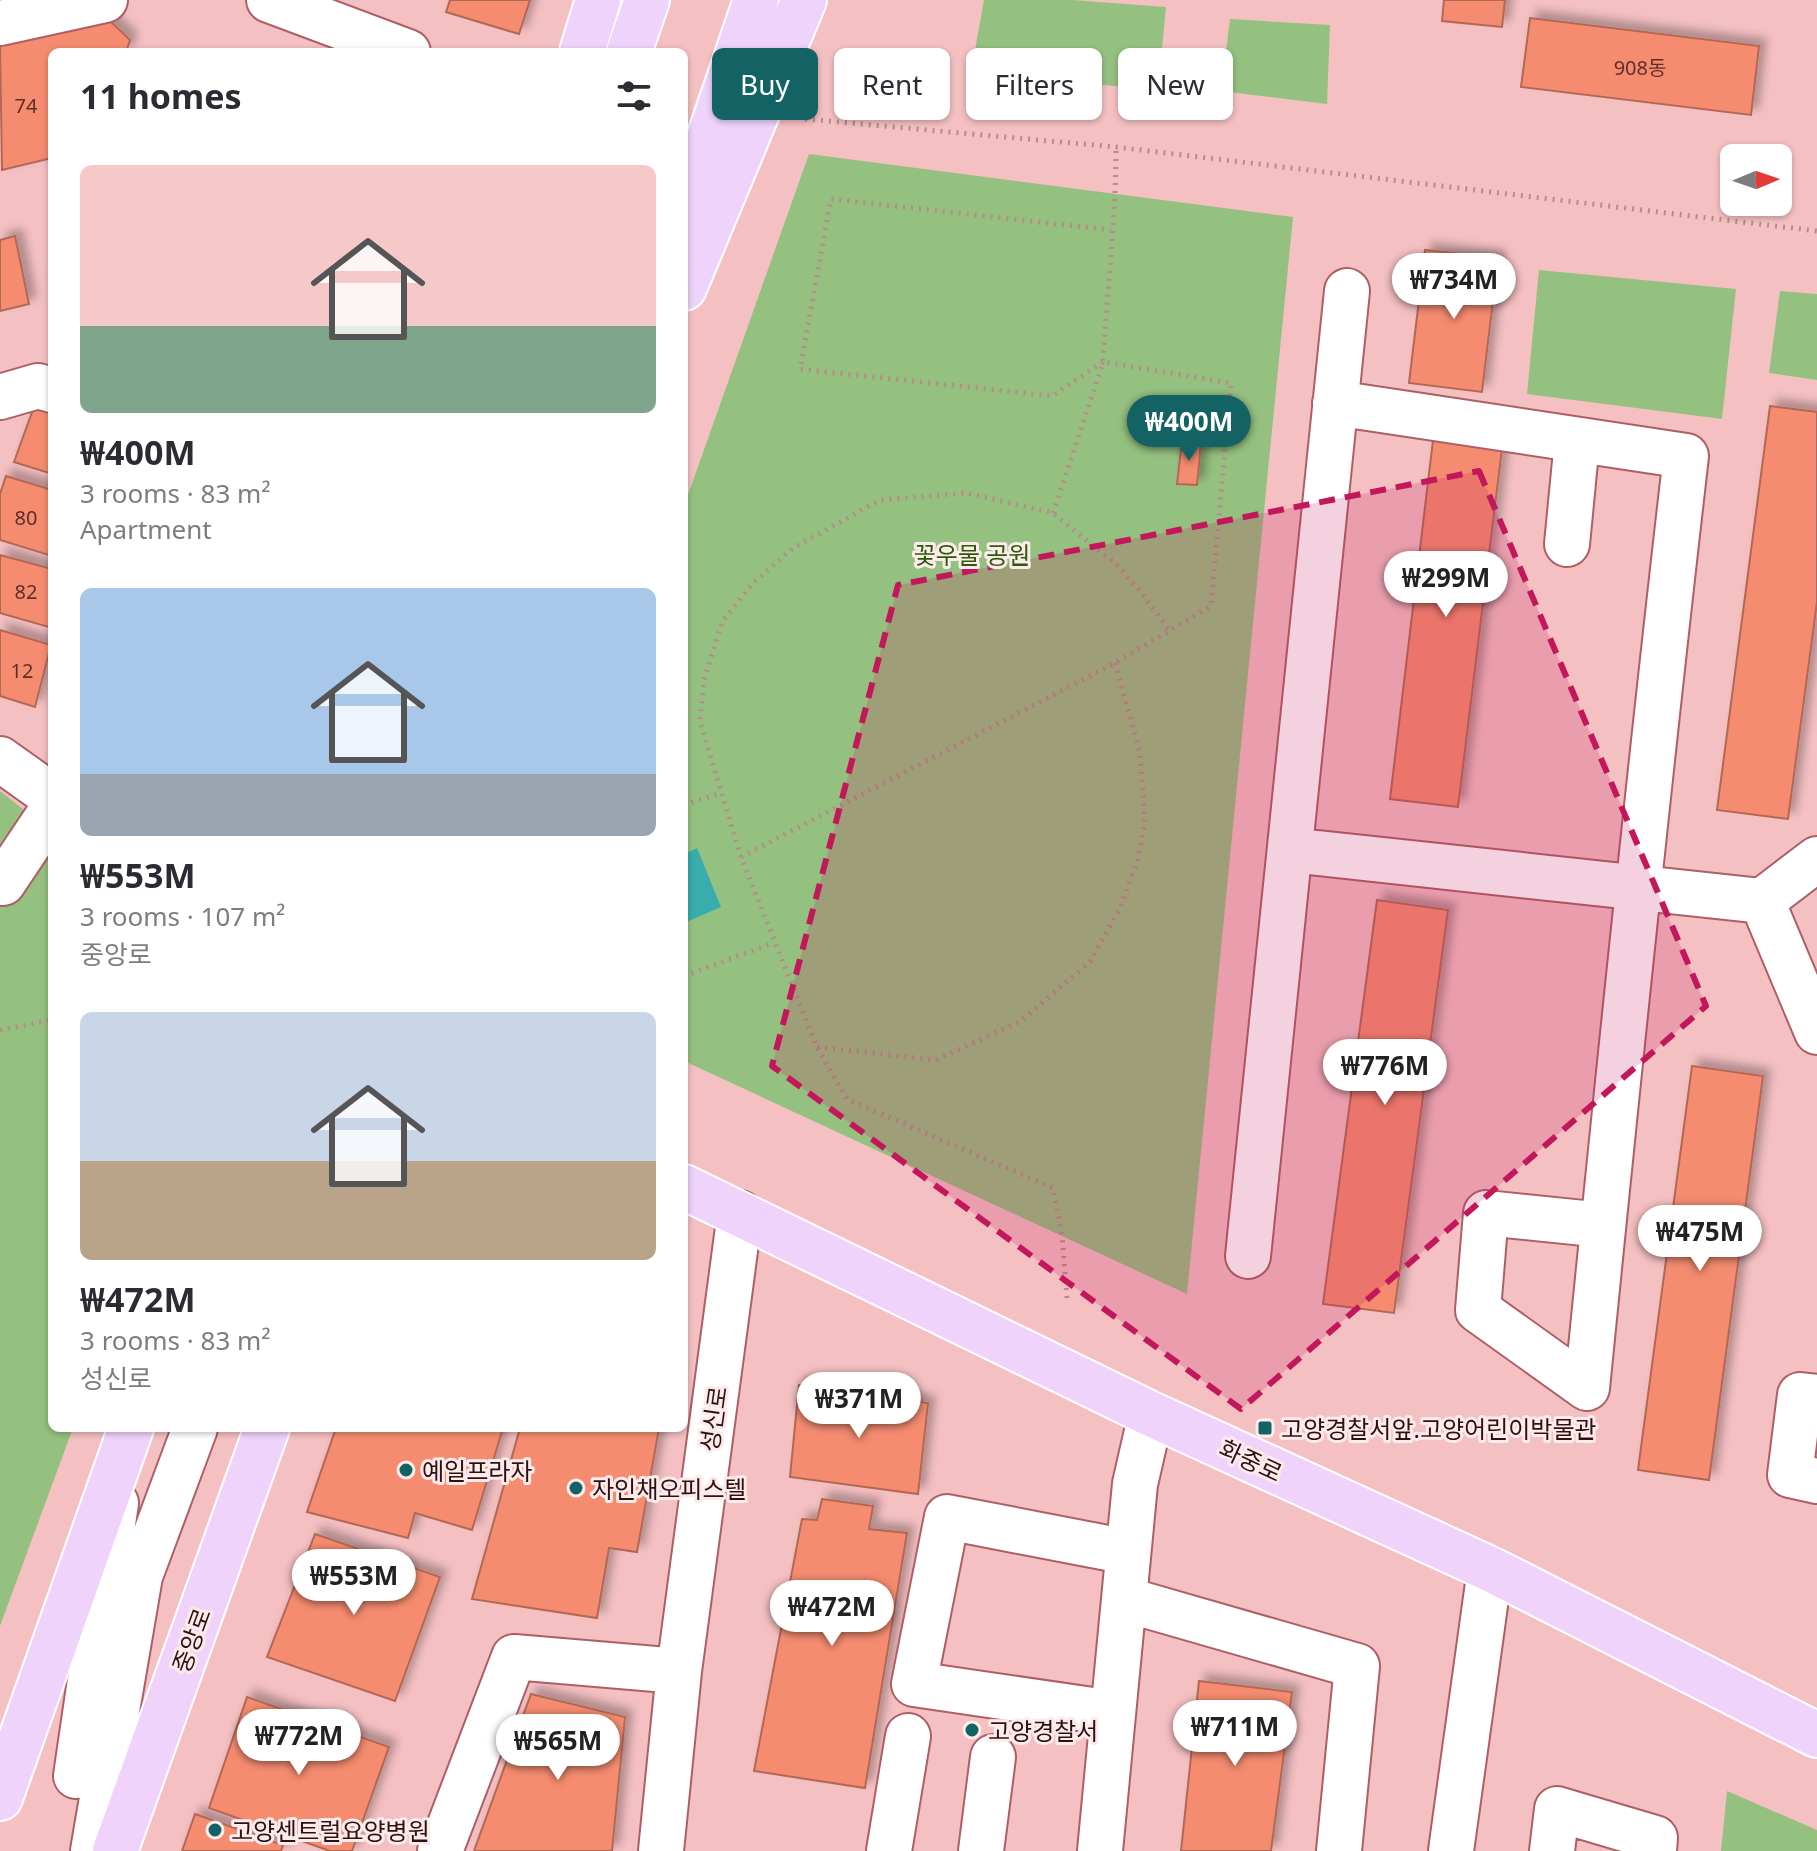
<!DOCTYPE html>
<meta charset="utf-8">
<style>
body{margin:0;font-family:"Noto Sans","Noto Sans KR",sans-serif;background:#f2f2f3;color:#2b2b33;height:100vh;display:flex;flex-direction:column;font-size:30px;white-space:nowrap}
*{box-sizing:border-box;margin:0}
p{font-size:26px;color:#7c7c81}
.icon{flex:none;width:44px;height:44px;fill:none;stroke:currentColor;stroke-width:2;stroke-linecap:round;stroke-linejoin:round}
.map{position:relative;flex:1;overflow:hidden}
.sheet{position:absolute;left:48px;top:48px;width:640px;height:1384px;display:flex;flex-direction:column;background:#fff;border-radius:12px;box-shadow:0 2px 6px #0004}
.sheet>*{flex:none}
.hud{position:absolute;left:712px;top:48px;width:760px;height:72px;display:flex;gap:16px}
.needle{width:52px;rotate:88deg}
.controls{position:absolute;left:1720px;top:144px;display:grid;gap:16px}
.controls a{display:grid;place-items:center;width:72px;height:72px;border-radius:12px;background:#fff;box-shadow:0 2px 6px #0004;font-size:40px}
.price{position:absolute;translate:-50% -68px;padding:0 18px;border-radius:28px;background:#fff;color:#222;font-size:26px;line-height:52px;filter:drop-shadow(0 2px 4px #0008)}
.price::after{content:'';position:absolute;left:50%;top:48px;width:24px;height:18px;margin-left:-12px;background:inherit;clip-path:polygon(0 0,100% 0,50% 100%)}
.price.selected{background:#136364;color:#fff}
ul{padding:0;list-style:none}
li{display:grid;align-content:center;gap:16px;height:424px;padding:0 32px}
li span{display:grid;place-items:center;height:248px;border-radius:12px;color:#555}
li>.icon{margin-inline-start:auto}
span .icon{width:144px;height:144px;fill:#fffc;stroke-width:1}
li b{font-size:34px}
h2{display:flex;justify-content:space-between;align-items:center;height:96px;padding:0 32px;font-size:34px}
.chip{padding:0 28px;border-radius:12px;background:#fff;box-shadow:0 2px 6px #0004;font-size:28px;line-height:72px}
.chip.selected{background:#136364;color:#fff}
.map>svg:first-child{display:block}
.green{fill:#95c180}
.water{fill:#39adae}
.building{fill:#f58c70;stroke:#b36854;stroke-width:2;filter:url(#shadow)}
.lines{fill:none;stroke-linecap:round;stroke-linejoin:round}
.minor-casing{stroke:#ad5f65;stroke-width:48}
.major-casing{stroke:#fff;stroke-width:48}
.path{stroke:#b88a8c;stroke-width:5;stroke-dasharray:2 6;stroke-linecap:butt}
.minor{stroke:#fff;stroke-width:44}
.major{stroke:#efd3fb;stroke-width:44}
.marked{fill:#c2185b;fill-opacity:0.2;stroke:#c2185b;stroke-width:6;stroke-dasharray:16 10;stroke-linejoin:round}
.poi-dot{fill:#136364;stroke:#fdebeb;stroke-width:3}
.labels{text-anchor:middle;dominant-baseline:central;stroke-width:6;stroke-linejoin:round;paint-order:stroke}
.number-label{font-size:20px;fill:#602e2a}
.park-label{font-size:24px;fill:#2b5b08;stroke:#fdebeb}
.street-label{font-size:24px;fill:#2e0f12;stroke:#fdebeb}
.poi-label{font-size:24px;fill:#2e0f12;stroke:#fdebeb;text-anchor:start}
</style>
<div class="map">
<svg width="1817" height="1851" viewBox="0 0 1817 1851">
<defs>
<filter id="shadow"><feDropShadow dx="7" dy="-7" stdDeviation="4" flood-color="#0004"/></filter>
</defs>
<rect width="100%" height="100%" fill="#f4c0c2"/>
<path class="green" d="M984 0H1072L1166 7 1158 90 971 73Z
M1230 19 1330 25 1327 104 1221 91Z
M809 154 1293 217 1187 1294 684 1061V506Z
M1539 270 1736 289 1722 419 1527 394Z
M1780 291 1817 294V380L1769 373Z
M0 791 52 832V1428H73L0 1626Z
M1727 1791 1817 1830V1851H1721Z"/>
<path class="water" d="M697 848 721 907 684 923V854Z"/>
<path class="building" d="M450 0H530L519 34 446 12Z
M1444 0H1505L1502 27 1442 21Z
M107 18 130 40 126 52H52V158L2 170 0 44Z
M1530 18 1759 46 1751 115 1521 87Z
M15 236 29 304 0 311V240Z
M1425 250 1498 258 1482 392 1409 383Z
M35 404 52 409V474L14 462Z
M1770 406 1817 412V602L1788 819 1717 810Z
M1434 432 1503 440 1458 807 1390 799Z
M1182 441 1201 442 1197 485 1177 484Z
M6 476 52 490V556L0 540V494Z
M0 555 52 569V628L0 613Z
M0 630 51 645 35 707 0 696Z
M1377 900 1448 910 1394 1313 1323 1304Z
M1692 1066 1763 1076 1709 1480 1638 1470Z
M799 1385 928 1403 918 1494 790 1477Z
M336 1428H503L472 1530 415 1513 408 1538 307 1512Z
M520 1428H659L637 1552 609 1548 597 1618 472 1599Z
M822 1499 873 1506 869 1529 907 1533 865 1788 754 1771 802 1519 817 1520Z
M315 1534 440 1577 395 1701 267 1657Z
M1199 1681 1292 1692 1271 1851H1181Z
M531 1694 625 1717 612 1851H474Z
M247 1697 389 1747 352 1851H330L209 1808Z
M195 1814 283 1845 281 1851H182Z"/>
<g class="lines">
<defs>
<path id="minor" d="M269 0 408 52
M0 23 105 0
M0 397 38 386 52 390
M1335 403 1686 456C1650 766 1618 1077 1587 1388L1478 1310 1486 1213 1603 1225
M1567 544 1577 441
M0 759 52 796
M1290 850 1762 901 1817 859
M0 881 3 883 52 810
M1762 901 1817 1032
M1248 1256 1347 291
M1817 1397 1800 1395 1790 1475 1817 1481
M1124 1599 1357 1666 1339 1851
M1113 1713 914 1684 947 1517 1128 1552
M76 1776 116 1503
M93 1851 140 1576 195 1428
M440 1851 514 1657 679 1671
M661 1851 679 1671 740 1213
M889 1851 908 1736
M981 1851 993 1757
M1100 1851 1135 1484 1151 1414
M1451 1851 1490 1569
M1552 1851 1557 1809 1655 1838 1654 1851"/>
<path id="major" d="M582 52 598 0
M629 52 647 0
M684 212 756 0
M684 288 804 0
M684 1187 1151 1414 1490 1569 1817 1735
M0 1798 131 1428
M115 1851 267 1428"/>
</defs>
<use href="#minor" class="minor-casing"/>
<use href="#major" class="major-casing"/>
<path class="path" d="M805 119 1116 147 1817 231
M1103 362 1052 396 800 369 831 199 1111 230
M1053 513 1103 363
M684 805 721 793
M741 857 1115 663 1211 606 1231 383 1103 362C1107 291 1116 219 1116 147
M684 976 773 943
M0 1030 52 1020
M817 1047 936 1060 1021 1021 1090 962 1120 908 1138 859 1145 820 1140 752 1115 663
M1067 1298 1062 1236 1053 1188 847 1099 817 1047 741 857 700 722 704 680 722 622 752 584 793 548 880 500 967 493 1053 513 1117 565 1139 590 1170 631"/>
<use href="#minor" class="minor"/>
<use href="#major" class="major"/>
</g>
<path class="marked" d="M1479 471 1706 1006 1241 1409 772 1066 898 585Z"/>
<g class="poi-dot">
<rect x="1257" y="1420" width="16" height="16" rx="4"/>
<circle cx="406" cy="1470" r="8"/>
<circle cx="576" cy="1488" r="8"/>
<circle cx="972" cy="1730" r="8"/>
<circle cx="215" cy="1830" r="8"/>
</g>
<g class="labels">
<g class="number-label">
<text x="1640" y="67">908동</text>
<text x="26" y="105">74</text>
<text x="26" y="517">80</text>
<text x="26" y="591">82</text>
<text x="22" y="670">12</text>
</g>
<g class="park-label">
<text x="972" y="554">꽃우물 공원</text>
</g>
<g class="street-label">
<text transform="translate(713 1419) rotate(-82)">성신로</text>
<text transform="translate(1251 1460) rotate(25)">화중로</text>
<text transform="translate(191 1640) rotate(-70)">중앙로</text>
</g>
<g class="poi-label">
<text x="1281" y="1428">고양경찰서앞.고양어린이박물관</text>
<text x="422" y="1470">예일프라자</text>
<text x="592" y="1488">자인채오피스텔</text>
<text x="988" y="1730">고양경찰서</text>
<text x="231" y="1830">고양센트럴요양병원</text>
</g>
</g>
</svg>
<div class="controls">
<a><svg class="needle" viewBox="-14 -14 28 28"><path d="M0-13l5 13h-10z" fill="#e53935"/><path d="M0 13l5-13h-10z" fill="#7c7c81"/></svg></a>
</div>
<b class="price" style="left:1454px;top:321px">₩734M</b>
<b class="price selected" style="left:1189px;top:463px">₩400M</b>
<b class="price" style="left:1446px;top:619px">₩299M</b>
<b class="price" style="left:1385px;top:1107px">₩776M</b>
<b class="price" style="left:1700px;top:1273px">₩475M</b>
<b class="price" style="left:859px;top:1440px">₩371M</b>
<b class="price" style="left:354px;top:1617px">₩553M</b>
<b class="price" style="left:832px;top:1648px">₩472M</b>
<b class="price" style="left:1235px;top:1768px">₩711M</b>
<b class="price" style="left:299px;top:1777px">₩772M</b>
<b class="price" style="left:558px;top:1782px">₩565M</b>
<div class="hud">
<a class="chip selected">Buy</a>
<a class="chip">Rent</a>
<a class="chip">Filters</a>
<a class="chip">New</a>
</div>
<section class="sheet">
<h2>11 homes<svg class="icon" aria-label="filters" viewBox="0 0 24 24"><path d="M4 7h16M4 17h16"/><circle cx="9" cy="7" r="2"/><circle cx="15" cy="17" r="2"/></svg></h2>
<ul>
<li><span style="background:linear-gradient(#f6c9c9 65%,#7fa58c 0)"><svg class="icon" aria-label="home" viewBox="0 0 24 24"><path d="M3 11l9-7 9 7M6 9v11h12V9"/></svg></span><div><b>₩400M</b><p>3 rooms · 83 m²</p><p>Apartment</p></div></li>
<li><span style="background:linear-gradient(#a9c7e8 75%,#9aa5b1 0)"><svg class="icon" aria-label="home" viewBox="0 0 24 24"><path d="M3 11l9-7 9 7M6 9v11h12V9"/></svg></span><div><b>₩553M</b><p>3 rooms · 107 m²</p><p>중앙로</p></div></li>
<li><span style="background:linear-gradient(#c9d6e8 60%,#b9a48a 0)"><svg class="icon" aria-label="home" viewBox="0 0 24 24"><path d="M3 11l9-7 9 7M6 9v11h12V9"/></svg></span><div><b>₩472M</b><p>3 rooms · 83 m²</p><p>성신로</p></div></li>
</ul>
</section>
</div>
